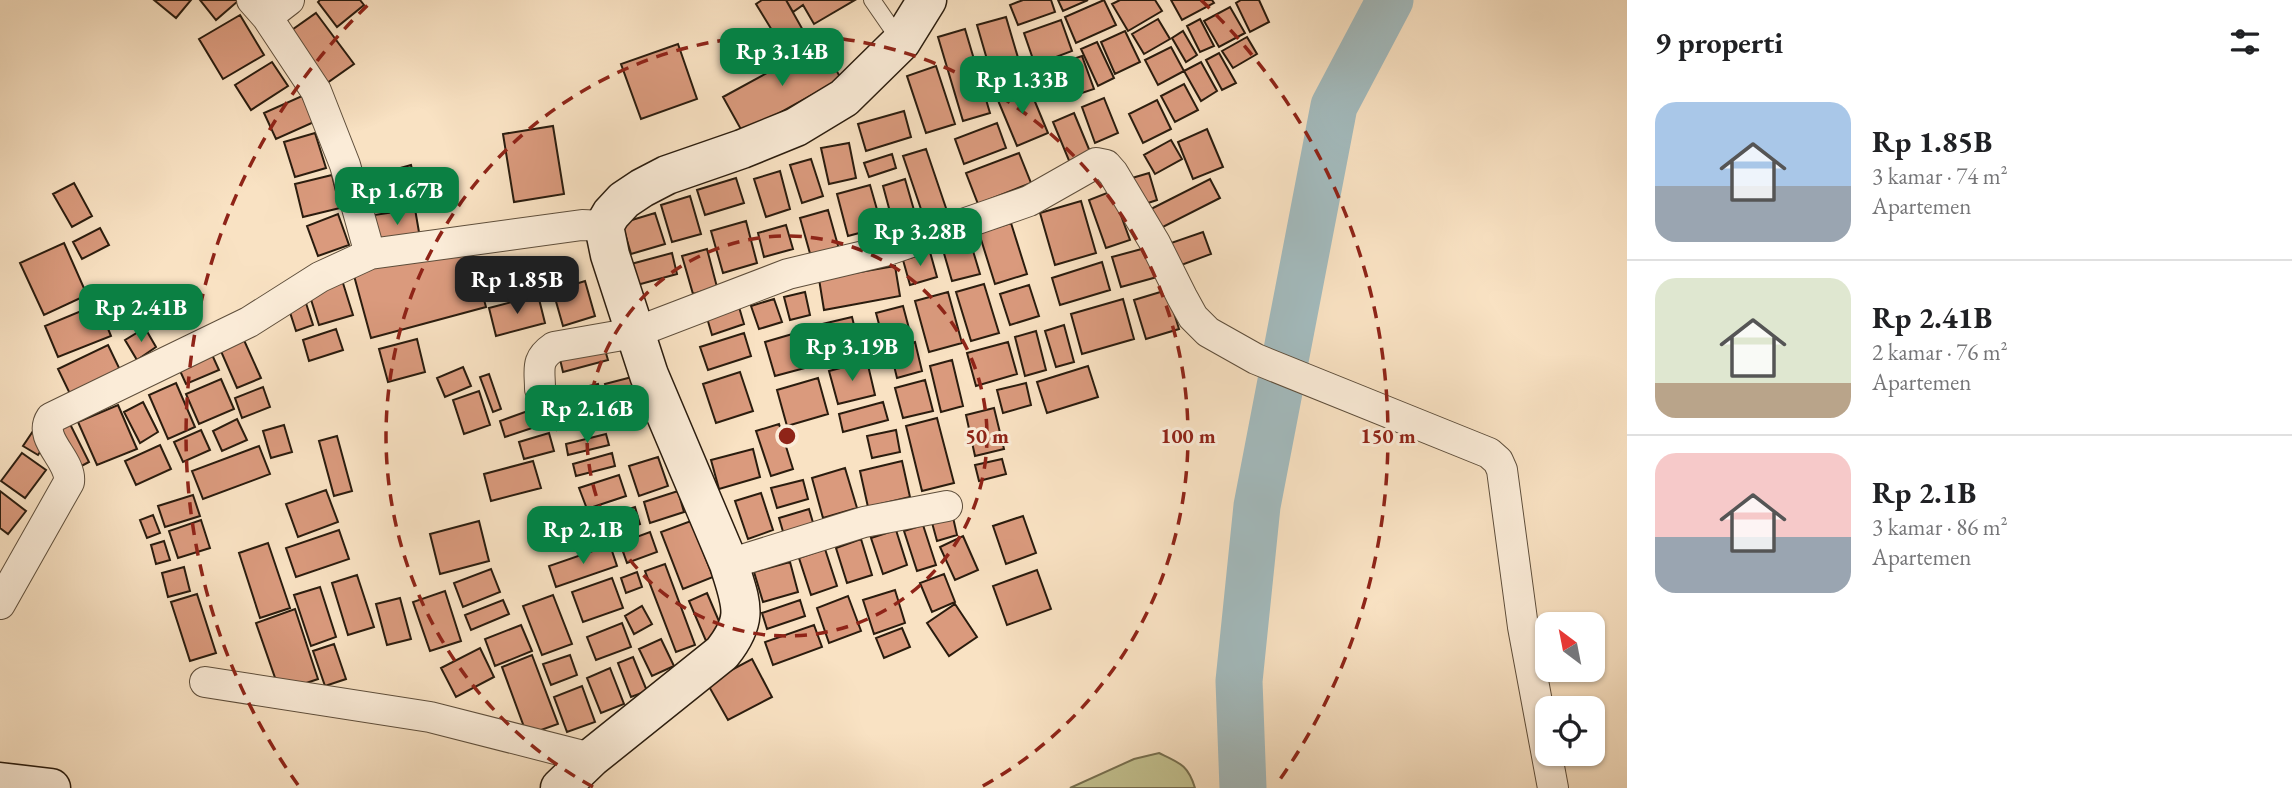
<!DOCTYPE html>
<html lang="id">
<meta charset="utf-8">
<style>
body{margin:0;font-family:"EB Garamond",serif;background:#f2f2f2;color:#202124;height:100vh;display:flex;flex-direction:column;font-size:26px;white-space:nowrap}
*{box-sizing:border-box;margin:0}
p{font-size:23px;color:#757577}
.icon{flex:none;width:38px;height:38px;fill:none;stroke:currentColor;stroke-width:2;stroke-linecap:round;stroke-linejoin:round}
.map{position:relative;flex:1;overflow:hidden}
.details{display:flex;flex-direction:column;background:#fff;width:665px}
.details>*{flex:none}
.needle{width:46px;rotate:328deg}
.tools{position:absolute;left:1535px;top:612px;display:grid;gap:14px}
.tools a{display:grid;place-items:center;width:70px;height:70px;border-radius:14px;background:#fff;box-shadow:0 2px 5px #0004;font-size:35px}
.price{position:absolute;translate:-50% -60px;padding:0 16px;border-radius:14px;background:#0b8043;color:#fff;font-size:23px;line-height:46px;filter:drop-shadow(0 2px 4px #0008)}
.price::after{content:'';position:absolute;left:50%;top:42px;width:21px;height:16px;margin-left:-10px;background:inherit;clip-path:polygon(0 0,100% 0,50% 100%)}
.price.on{background:#222;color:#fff}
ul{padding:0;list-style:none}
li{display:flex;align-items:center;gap:21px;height:175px;padding:0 28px}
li+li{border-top:2px solid #e0e0e0}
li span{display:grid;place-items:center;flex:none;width:196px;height:140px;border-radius:21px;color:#555}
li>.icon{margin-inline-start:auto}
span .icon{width:84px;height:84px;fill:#fffc;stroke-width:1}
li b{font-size:30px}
h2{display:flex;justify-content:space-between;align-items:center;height:84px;padding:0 28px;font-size:30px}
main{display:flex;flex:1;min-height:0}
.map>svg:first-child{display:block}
.green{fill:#c3c290;stroke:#766f4f;stroke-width:2}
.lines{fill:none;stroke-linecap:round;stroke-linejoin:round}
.river{stroke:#a3bbbe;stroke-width:47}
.building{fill:#da9a7d;stroke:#2a1c0e;stroke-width:2}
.lane-casing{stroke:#5e4e3b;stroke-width:18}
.street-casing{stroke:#5e4e3b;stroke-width:32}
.secondary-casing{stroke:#2a1c0e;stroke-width:41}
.lane{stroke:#fbecd8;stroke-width:16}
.street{stroke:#fbecd8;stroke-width:30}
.secondary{stroke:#fbecd8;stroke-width:38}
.ring{fill:none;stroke:#8f2418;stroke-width:3.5;stroke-dasharray:12 9}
.centre{fill:#8f2418;stroke:#fbecd8;stroke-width:3.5}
.ring-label{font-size:21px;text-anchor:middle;font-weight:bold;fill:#8f2418;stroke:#fbecd8;stroke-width:6;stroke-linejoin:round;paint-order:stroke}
</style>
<main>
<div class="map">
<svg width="1627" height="788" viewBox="0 0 1627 788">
<rect width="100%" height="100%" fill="#f9e2c3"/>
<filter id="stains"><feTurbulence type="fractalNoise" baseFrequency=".00286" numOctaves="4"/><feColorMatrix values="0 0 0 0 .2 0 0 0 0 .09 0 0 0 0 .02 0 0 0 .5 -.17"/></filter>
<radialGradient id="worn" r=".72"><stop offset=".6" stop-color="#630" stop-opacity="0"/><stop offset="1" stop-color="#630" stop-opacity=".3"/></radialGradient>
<path class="green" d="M1159 753C1180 763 1188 765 1195 788H1070L1134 759Z"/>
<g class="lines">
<path class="river" d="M1243 788 1239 681 1257 506 1334 106 1390 0"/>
</g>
<path class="building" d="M154 0H191L176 18Z
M200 0H237L238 1 216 20Z
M320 0H360L364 5 337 27 318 2Z
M762 0H786L804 32 781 45 756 4Z
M786 0H855L814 24 803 5 793 12Z
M1023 0H1051L1055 12 1018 25 1010 5Z
M1058 0H1088L1063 11Z
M1104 0 1116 25 1076 43 1065 17Z
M1120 0H1155L1162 11 1128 31 1112 4Z
M1171 0H1212L1214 3 1182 20Z
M1241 0H1259L1269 22 1250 32 1236 3Z
M1230 7 1245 33 1219 47 1204 21Z
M316 13 354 64 327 83 289 32Z
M240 15 264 55 223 79 199 39Z
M1006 17 1024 78 995 87 977 25Z
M1158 19 1170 39 1144 54 1132 34Z
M1200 19 1214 46 1200 52 1187 26Z
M1061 20 1072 51 1035 65 1024 33Z
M965 29 990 113 963 121 938 37Z
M1125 31 1140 62 1115 74 1101 42Z
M1183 31 1197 55 1186 62 1172 38Z
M1247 37 1257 54 1233 68 1222 51Z
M1097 42 1114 78 1098 86 1081 49Z
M822 43 841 79 743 133 723 97Z
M678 44 697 99 641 119 621 64Z
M1171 47 1184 71 1158 85 1145 60Z
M1219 53 1236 83 1222 90 1206 60Z
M1082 56 1094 89 1067 98 1055 65Z
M272 62 288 86 251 110 235 85Z
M1201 62 1217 91 1201 101 1184 71Z
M936 66 955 124 926 133 907 76Z
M1184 84 1198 110 1175 122 1161 96Z
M1028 85 1048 133 1017 146 997 98Z
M302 96 314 122 276 139 264 113Z
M1104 98 1118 133 1095 143 1082 107Z
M1157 100 1171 129 1143 143 1129 114Z
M904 111 911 137 866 151 858 124Z
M1074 113 1091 154 1070 163 1053 122Z
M997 123 1006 148 964 164 955 139Z
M553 126 564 194 514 202 503 134Z
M1207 129 1223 167 1193 179 1178 142Z
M315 133 326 168 295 177 284 142Z
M1171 140 1182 159 1155 174 1144 155Z
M849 143 856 178 829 184 821 148Z
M926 149 947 211 924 218 903 156Z
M1019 153 1031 183 978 204 966 173Z
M892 154 896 168 869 177 864 163Z
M811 159 823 196 802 203 790 165Z
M411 165 419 197 376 209 368 177Z
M780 171 790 209 766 217 754 179Z
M1149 173 1157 200 1139 206 1132 178Z
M332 175 340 208 303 217 295 184Z
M736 178 744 203 705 215 697 190Z
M905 179 916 217 893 223 883 186Z
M1210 179 1220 198 1157 230 1147 211Z
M74 183 92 216 72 227 53 194Z
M870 185 882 227 848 236 837 194Z
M1112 191 1130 240 1106 248 1089 200Z
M690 196 701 234 672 242 661 205Z
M1081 201 1096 253 1055 265 1040 213Z
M415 209 420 238 379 245 374 215Z
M828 210 839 249 811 257 800 218Z
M655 213 665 244 631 254 622 223Z
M338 214 349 245 318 256 307 226Z
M746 221 757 263 723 273 711 231Z
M1011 223 1027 274 995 284 979 233Z
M786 225 793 249 764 257 758 233Z
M100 228 109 245 82 259 73 242Z
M1203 232 1211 254 1176 267 1168 244Z
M468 241 486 307 371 338 353 272Z
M970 241 980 274 952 281 943 250Z
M64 243 87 295 44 315 20 263Z
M1149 247 1157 277 1121 287 1112 257Z
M707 249 717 287 693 294 682 256Z
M930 252 937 277 910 285 903 260Z
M672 253 677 274 637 285 631 264Z
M1102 262 1110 290 1060 305 1052 278Z
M895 266 900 296 824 310 819 279Z
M342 280 353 315 319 325 308 290Z
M585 281 595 316 563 326 553 291Z
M984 284 999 333 971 341 956 292Z
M1029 285 1039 316 1010 325 1000 294Z
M1167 290 1179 329 1146 339 1134 300Z
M805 292 810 315 790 320 784 297Z
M948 292 962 343 929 352 915 301Z
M538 295 545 323 496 336 489 308Z
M131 296 143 319 124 329 112 307Z
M304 297 313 325 296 331 287 303Z
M774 299 782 322 759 329 751 306Z
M1123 299 1134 339 1082 354 1071 314Z
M98 304 111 336 58 357 45 326Z
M903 306 911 336 884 343 876 313Z
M739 307 744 324 712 335 707 318Z
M852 317 861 353 827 362 818 325Z
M1064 325 1074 362 1056 367 1045 331Z
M145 328 156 347 137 360 125 340Z
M336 329 343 350 309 361 303 340Z
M806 330 816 365 775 376 765 342Z
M1036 331 1046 370 1025 376 1015 337Z
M744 333 751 356 708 370 700 347Z
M243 338 261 378 237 388 220 349Z
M417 339 425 372 388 382 379 349Z
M915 342 922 371 897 378 890 349Z
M1008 342 1017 374 976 386 967 353Z
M603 343 608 360 563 372 559 355Z
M108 345 121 372 71 396 58 369Z
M209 348 219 370 186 384 176 362Z
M952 360 963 406 941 412 930 366Z
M867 361 875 395 838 404 829 371Z
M1088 366 1098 397 1047 413 1037 382Z
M463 367 471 386 445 397 437 378Z
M740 372 753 411 716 423 703 384Z
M489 374 501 409 493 412 480 377Z
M632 377 638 401 612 409 605 384Z
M818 378 828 414 787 426 777 390Z
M221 379 234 409 199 424 186 394Z
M925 380 933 411 903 418 895 388Z
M176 383 195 427 168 439 149 395Z
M1026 383 1031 405 1003 413 997 390Z
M598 384 605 419 587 423 580 388Z
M263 387 270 407 242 418 235 398Z
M569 387 579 425 557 430 548 393Z
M479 391 490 425 464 434 453 400Z
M143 402 158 432 140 443 124 412Z
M883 402 888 420 843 432 839 414Z
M118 405 137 449 97 465 78 422Z
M536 408 541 425 505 437 500 421Z
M994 408 1004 449 975 456 966 415Z
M937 418 954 483 922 491 906 426Z
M237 419 247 440 222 451 213 431Z
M68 420 89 462 74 470 53 428Z
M779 424 793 469 771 476 756 431Z
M284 425 292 452 271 458 263 431Z
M201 430 210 450 183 462 174 442Z
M896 430 900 452 872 458 867 436Z
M33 431 48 440 38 455 23 446Z
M549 433 554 451 524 459 519 442Z
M606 434 609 445 568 455 566 444Z
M337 436 352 491 334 496 319 441Z
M160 445 171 469 136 485 125 461Z
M259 446 270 474 203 499 192 471Z
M753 449 760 477 719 489 711 460Z
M22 453 46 470 25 498 1 481Z
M612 453 615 466 576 476 573 464Z
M658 457 668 486 639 496 629 466Z
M1002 459 1006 474 979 481 975 465Z
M533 461 541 488 491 501 484 474Z
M902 461 910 497 868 507 860 471Z
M845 468 857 508 823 518 812 478Z
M619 475 626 496 587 509 579 488Z
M803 480 808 499 777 508 771 488Z
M326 490 338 522 298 537 286 504Z
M0 491 26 511 8 534 0 528Z
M678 491 684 512 650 523 644 502Z
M761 493 773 530 748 539 735 501Z
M193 495 200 516 165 527 158 506Z
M635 507 640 524 590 540 585 523Z
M809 509 814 526 784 535 779 518Z
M952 513 957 535 937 541 931 519Z
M153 515 160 533 147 538 140 520Z
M1023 516 1036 553 1006 564 993 526Z
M576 519 583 537 556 547 549 529Z
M201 520 210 548 178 558 169 531Z
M479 521 489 561 440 574 430 534Z
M691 521 713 577 683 589 661 532Z
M923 525 936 565 917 571 904 531Z
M339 530 349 559 296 577 286 548Z
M896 530 907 565 883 574 871 538Z
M650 532 657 552 627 563 620 543Z
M963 536 978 570 955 580 940 547Z
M861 539 872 575 847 583 836 548Z
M164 541 170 560 156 564 151 545Z
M268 543 290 608 260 618 239 553Z
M610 545 617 566 556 587 549 566Z
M825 549 837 586 811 595 799 558Z
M790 562 798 592 763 602 754 572Z
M665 564 695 645 676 652 645 571Z
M184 567 190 591 168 597 162 573Z
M491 569 500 592 463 607 454 583Z
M1037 570 1051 609 1007 625 993 586Z
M637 572 642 587 626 593 621 578Z
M944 574 955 602 932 612 920 583Z
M357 575 374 627 348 635 332 583Z
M612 578 623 608 583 622 572 592Z
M320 587 336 637 311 646 294 595Z
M895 590 905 623 874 634 863 600Z
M445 591 461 641 430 651 413 602Z
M707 593 724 633 706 641 689 601Z
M197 594 216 653 190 661 171 602Z
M553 595 572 644 542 655 523 606Z
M848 596 861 631 829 643 817 608Z
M400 598 411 639 387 645 376 604Z
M503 600 509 614 471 630 465 615Z
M800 600 805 616 767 629 762 613Z
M955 604 977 637 949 656 927 623Z
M642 606 652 624 634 634 625 616Z
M295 609 318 679 280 692 256 623Z
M622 623 631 647 596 660 587 637Z
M521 625 532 651 495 666 485 639Z
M814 625 822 647 773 665 765 642Z
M902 628 910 647 884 658 876 638Z
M661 639 674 666 652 676 639 649Z
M334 644 346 679 325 686 313 651Z
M480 648 494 677 456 697 441 668Z
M532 655 558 724 527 735 502 667Z
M570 655 577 675 551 685 543 664Z
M633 657 647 691 631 697 618 663Z
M752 659 772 697 728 720 707 683Z
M610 668 624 704 601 713 587 678Z
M582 686 595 722 567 732 554 697Z"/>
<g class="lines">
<defs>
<path id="lane" d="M872 0 901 42"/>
<path id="street" d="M252 0 267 17 316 91 345 165 370 254
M267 17 289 0
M540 389C540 369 535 360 554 347L634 333 788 274 885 251 1029 201 1096 163 1106 165 1113 173 1155 243 1182 297 1193 317 1208 332 1256 359 1489 453 1498 461 1502 470 1523 627 1553 788
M729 564 864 522 947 506
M0 604 69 482C72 460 37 439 51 418L249 322 320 277 370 254 582 225 604 226
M205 682 430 717 591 758"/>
<path id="secondary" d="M0 782 51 788
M560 788 591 758 722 653C750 618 741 604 729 564L649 375 610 255 604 226 611 214 624 200 642 188 667 175 742 149 796 127 844 98 901 42 927 0"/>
</defs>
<use href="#lane" class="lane-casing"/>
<use href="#street" class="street-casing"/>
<use href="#secondary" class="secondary-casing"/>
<use href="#lane" class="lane"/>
<use href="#street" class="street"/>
<use href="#secondary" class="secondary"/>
</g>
<g class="ring">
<circle cx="787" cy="436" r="200"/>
<path d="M593 787A401 401 0 1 1 981 787"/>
<path d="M298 785A601 601 0 0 1 373 0M1201 0A601 601 0 0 1 1276 785"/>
</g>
<circle cx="787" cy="436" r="10" class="centre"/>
<g class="ring-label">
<text x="987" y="443">50 m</text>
<text x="1188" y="443">100 m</text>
<text x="1388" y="443">150 m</text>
</g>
<rect width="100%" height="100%" filter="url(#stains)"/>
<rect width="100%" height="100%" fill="url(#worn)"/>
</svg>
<div class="tools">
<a><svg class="needle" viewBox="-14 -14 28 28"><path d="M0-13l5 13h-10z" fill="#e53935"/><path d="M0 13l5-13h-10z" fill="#757577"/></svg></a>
<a><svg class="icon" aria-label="locate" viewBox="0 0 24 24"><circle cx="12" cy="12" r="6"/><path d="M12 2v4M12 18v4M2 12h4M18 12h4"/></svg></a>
</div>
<b class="price" style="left:782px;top:88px">Rp 3.14B</b>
<b class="price" style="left:1022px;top:116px">Rp 1.33B</b>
<b class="price" style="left:397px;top:227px">Rp 1.67B</b>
<b class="price" style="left:920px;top:268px">Rp 3.28B</b>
<b class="price on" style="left:517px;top:316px">Rp 1.85B</b>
<b class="price" style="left:141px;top:344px">Rp 2.41B</b>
<b class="price" style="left:852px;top:383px">Rp 3.19B</b>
<b class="price" style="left:587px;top:445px">Rp 2.16B</b>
<b class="price" style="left:583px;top:566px">Rp 2.1B</b>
</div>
<section class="details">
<h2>9 properti<svg class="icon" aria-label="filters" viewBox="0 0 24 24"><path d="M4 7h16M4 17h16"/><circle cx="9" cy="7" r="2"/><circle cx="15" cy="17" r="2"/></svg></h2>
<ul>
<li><span style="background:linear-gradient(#a9c7e8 60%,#9aa5b1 0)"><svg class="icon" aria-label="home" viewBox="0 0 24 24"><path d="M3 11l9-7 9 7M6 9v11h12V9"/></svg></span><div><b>Rp 1.85B</b><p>3 kamar · 74 m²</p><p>Apartemen</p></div></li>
<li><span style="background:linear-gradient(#dfe7d0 75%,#b9a48a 0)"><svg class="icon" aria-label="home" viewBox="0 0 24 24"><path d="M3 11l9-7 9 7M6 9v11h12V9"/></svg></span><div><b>Rp 2.41B</b><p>2 kamar · 76 m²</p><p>Apartemen</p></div></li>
<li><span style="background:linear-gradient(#f6c9c9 60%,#9aa5b1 0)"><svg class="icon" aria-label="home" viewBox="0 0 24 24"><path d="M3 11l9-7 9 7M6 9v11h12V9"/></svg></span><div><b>Rp 2.1B</b><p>3 kamar · 86 m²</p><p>Apartemen</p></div></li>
</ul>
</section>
</main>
